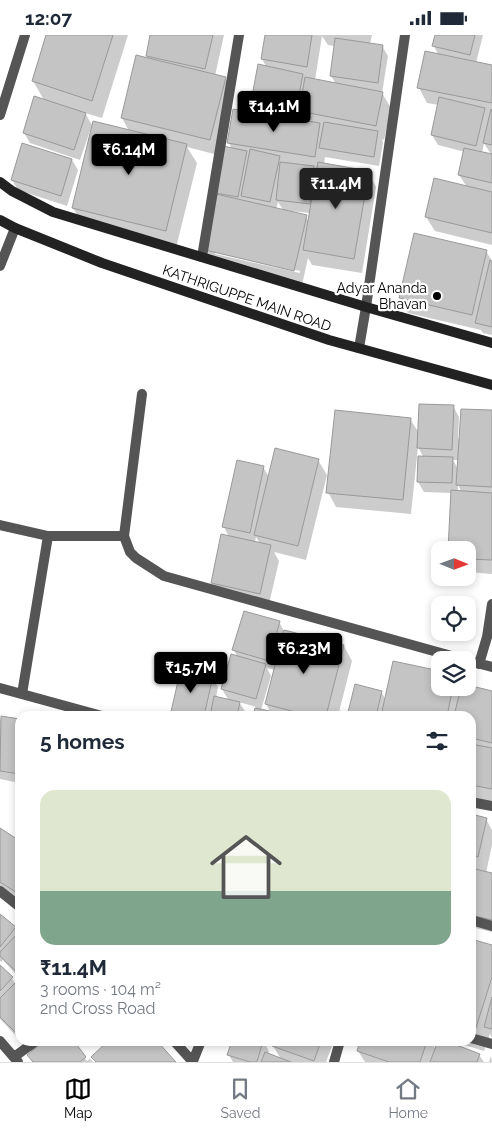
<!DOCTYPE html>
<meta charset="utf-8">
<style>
body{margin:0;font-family:Raleway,sans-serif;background:#f6f6f7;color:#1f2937;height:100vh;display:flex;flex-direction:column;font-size:19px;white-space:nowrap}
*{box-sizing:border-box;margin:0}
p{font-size:16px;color:#747a83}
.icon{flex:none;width:28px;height:28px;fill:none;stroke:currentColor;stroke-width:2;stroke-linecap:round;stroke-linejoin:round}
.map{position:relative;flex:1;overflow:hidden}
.side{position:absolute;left:15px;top:676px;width:461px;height:335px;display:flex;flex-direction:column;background:#fff;border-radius:15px;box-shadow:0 2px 8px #0003}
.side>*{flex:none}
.needle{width:32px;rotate:91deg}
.controls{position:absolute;left:431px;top:506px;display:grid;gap:10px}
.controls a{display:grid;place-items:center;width:45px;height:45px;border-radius:10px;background:#fff;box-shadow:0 2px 8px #0003;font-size:25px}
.price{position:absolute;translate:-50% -42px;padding:0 11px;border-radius:5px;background:#000;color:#fff;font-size:16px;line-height:32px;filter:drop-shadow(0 1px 2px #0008)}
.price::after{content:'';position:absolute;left:50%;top:30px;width:15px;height:11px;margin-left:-8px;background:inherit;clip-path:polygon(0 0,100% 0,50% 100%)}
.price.active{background:#222;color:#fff}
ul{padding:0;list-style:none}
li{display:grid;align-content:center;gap:10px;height:265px;padding:0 25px}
li span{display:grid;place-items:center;height:155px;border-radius:15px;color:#555}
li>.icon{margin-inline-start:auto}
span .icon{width:90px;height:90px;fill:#fffc;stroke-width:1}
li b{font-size:21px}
h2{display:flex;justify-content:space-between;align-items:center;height:60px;padding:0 25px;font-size:21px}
.status{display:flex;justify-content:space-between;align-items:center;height:35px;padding:0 25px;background:#fff;direction:ltr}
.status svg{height:14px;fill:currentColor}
.tab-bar{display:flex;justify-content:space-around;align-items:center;height:70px;border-top:1px solid #e0e1e3;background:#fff;font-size:14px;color:#747a83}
.tab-bar a{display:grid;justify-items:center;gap:2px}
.tab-bar .active{color:#000}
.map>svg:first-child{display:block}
.shadow{fill:#0003;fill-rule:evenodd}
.building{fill:#c4c4c4;stroke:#999}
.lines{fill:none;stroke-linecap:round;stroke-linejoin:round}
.street{stroke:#555;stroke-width:10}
.secondary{stroke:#222;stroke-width:10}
.poi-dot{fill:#000;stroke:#fff;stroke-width:2}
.labels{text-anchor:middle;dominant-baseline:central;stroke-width:4.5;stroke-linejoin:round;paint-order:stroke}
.poi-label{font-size:14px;fill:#000;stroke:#fff;text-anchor:end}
.street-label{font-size:14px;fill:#000;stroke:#fff}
</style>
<div class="status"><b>12:07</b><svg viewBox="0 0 49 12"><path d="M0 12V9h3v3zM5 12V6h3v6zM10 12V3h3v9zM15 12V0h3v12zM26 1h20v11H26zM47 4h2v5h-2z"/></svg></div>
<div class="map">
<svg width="492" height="1027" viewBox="0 0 492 1027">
<rect width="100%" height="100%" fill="#fff"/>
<path class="shadow" d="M47 0H128L102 83 85 78 92 90 80 125 30 108 24 98 44 65 33 46Z
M151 0H224L215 41 225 43 233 58 218 120 187 112 197 128 176 213 84 191 73 173 129 96 122 83 149 25 147 21Z
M266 0H372L370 9 382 11 388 21 382 58 391 73 384 105 382 104 383 108 379 131 325 122 324 130 368 137 376 152 362 238 312 230 308 223 302 250 215 230 206 215 217 160 232 114 229 108 255 79 251 72 267 33 262 24ZM322 1 328 10 335 11 331 41 336 49 315 45ZM303 80 307 87H301ZM278 167 284 176 276 175ZM290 176 310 178 309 187 306 182 289 178ZM215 216 300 236V238L215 219Z
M436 0H483L476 28 492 31V210L435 196 426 182 467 152 459 140 465 117 438 110 432 100 439 70 427 68 419 53 439 21 434 11ZM484 108 492 121 482 118Z
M71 123 78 135 67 171 18 155 12 145Z
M486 216 492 226V300L483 298 481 295 408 278 400 263Z
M453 371 459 382 458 404 460 405 492 377V539L468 537V515H449L452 458 424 457 418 447 424 423 418 412 411 479 336 472 328 457 410 384 419 398ZM453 425H459L458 434ZM458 450 460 454 462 457H458Z
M318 425 327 440 306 525 274 517 279 526 268 573 221 562 212 548 229 502 224 492 263 432 269 442ZM256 502 260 509 255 507Z
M279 587 284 596 344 611 352 626 338 681H254L256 672 239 667 246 678 245 681H172L182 635 212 642 218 652 216 663 229 666 222 654 238 623 234 615ZM267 633 275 635 266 669 271 678 261 675 271 641Z
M440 637V652H468V651L492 657V767L471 762V681H348L356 651 381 657 386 665Z
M0 684 2 686 20 685V748L0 744Z
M471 781 486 784 492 795V810L486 838 492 839V897L471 892Z
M0 794 20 807V868L0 856Z
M0 880 15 893 19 899 20 898V944L3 925 1 927 0 926Z
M471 905 492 912V1003L490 999 484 1016 452 1006H471Z
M0 932 12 943 16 950H20V1005L0 984Z
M22 1006H72L87 1026 90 1024 93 1027H33L29 1020 32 1017Z
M233 1006H334L326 1027H233L229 1020ZM264 1007 274 1009 273 1011 281 1024 268 1019 269 1016Z
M361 1006H431L436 1015 479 1020 484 1027H365L358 1016Z
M491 1021 492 1027H489Z"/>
<path class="building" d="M46 0H113L92 66 32 46Z
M150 0H213L205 34 146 21Z
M265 0H312L307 32 261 24Z
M435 0H475L470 20 432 11Z
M335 3 383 10 378 48 330 41Z
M425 16 492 30V68L417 53Z
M136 20 226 42 210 105 121 83Z
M258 29 303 39 295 81 250 72Z
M305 42 383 57 376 91 299 76Z
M34 61 86 78 74 115 23 98Z
M439 62 485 73 476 111 431 100Z
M233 74 320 88 315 122 227 108Z
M491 74 492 75V110L483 108Z
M93 86 187 109 166 196 72 173Z
M324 87 378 96 374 122 319 113Z
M22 108 72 124 61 161 11 145Z
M223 111 247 116 238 162 215 158Z
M464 113 492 119V148L458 140Z
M250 114 280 121 270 167 241 161Z
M280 127 314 131 310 169 276 165Z
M318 127 369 136 354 224 303 215Z
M434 143 492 157V198L425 182Z
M216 159 307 180 294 236 205 215Z
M414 198 487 215 472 280 399 263Z
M490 225 492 226V292L475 288Z
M419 369 454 370 452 415 417 413Z
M461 374 492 375V452L456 450Z
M335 375 411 383 403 465 326 458Z
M275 413 319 424 298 511 254 500Z
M418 421 453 422 452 448 417 447Z
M237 425 264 431 250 498 222 492Z
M451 455 492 458V525L468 524V515H448Z
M221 499 271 510 260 559 211 548Z
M244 576 280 586 269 626 232 615Z
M284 595 344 610 326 681H310L265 669Z
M231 619 266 629 256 664 221 654Z
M393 626 440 636V652H453L447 681H381Z
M181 633 213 641 204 681H170Z
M355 649 382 656 376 681H347Z
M468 650 492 656V708L471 703V681H454L461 652H468Z
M214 661 240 667 237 681H210Z
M255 673 293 681H253Z
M1 681 20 684V739L0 736Z
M471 709 492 713V754L471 750Z
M471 779 487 783 478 822 471 820Z
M0 793 20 806V857L19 859 0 847Z
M471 833 492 838V885L471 880Z
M0 879 16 892 0 912Z
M20 896V940L0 921V917Z
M471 904 492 910V942L474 999 471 998Z
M0 930 13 942 0 956Z
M17 946 20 949V1002L0 982V963Z
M492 962V994L484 992Z
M44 1006H74L86 1022 80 1027H33L27 1020Z
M108 1006H157L176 1027H96L91 1022Z
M232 1006H263L257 1027H250L227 1020Z
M273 1006H321L314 1026 272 1011Z
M360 1006H427L420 1027H389L357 1016Z
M438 1006H446L480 1019 477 1027H430Z
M265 1017 291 1027H261Z"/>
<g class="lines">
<path class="street" d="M0 80 25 0
M202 222 239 0
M0 231 15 193
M359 313 366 272 405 0
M142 359 124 501 130 517 136 523 164 541 466 625
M0 490 48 501 22 659
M48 501H124
M473 627 492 632
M479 629 487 602 492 569
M0 653 102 681
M471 767 492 771
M0 856 20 872
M471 885 492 891
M471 1003 492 1009
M0 1006 18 1027
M174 1006 193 1027
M14 1022 36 1006
M193 1026 201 1006
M334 1027 340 1006"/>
<path class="secondary" d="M0 147 12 156 53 177 366 272 492 308
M0 185 15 193 102 228 329 305 492 350"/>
</g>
<circle class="poi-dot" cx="437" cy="261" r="5"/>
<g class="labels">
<g class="poi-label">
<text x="427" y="253">Adyar Ananda<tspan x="427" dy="16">Bhavan</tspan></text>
</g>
<g class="street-label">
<text transform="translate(247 263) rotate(19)">KATHRIGUPPE MAIN ROAD</text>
</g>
</g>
</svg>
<div class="controls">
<a><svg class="needle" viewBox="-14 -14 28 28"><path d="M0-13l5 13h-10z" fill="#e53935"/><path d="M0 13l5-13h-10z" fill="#747a83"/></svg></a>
<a><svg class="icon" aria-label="locate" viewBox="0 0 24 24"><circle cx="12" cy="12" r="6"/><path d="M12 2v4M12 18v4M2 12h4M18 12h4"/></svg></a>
<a><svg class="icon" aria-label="layers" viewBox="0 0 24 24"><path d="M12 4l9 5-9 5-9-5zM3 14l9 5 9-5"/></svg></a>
</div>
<b class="price" style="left:274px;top:98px">₹14.1M</b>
<b class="price" style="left:129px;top:141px">₹6.14M</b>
<b class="price active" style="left:336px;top:175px">₹11.4M</b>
<b class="price" style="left:304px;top:640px">₹6.23M</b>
<b class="price" style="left:191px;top:659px">₹15.7M</b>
<section class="side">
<h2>5 homes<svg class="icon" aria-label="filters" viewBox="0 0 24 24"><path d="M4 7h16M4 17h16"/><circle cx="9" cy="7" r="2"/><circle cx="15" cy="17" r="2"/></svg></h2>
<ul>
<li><span style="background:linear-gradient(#dfe7d0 65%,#7fa58c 0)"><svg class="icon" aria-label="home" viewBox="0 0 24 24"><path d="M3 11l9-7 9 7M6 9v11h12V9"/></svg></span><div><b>₹11.4M</b><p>3 rooms · 104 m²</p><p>2nd Cross Road</p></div></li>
</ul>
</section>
</div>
<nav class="tab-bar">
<a class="active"><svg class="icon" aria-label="map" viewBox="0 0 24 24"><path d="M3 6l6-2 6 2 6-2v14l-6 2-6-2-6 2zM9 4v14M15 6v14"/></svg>Map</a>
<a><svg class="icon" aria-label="saved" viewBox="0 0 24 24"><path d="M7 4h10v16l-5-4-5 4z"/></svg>Saved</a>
<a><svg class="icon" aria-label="home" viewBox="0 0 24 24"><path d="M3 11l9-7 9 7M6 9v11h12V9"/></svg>Home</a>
</nav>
